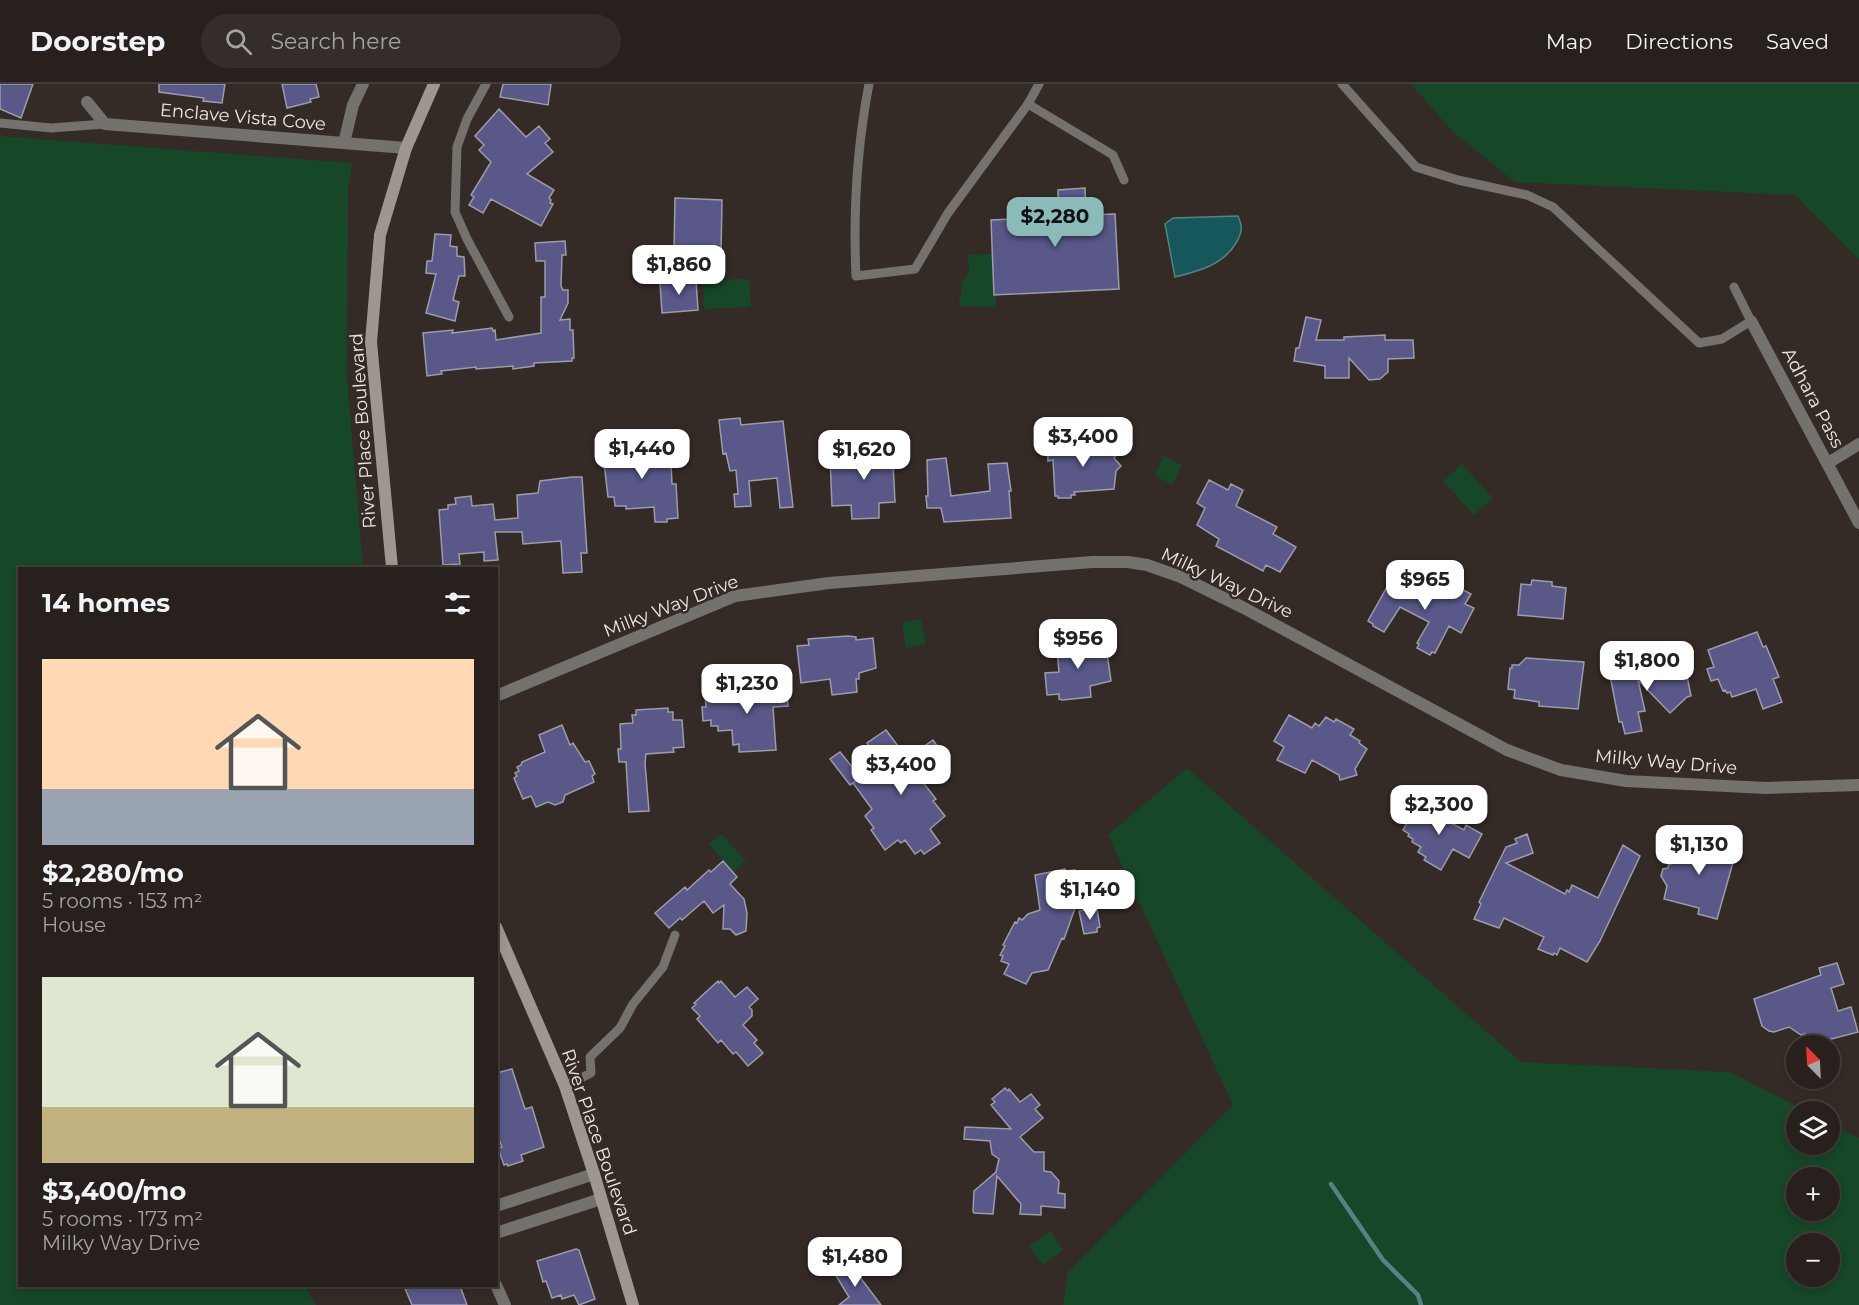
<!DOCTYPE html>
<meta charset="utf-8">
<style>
body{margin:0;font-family:Montserrat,sans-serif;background:#342d29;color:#f1f3f6;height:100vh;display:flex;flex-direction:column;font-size:22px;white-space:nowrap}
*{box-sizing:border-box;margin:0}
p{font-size:20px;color:#a5a3a3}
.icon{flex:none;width:33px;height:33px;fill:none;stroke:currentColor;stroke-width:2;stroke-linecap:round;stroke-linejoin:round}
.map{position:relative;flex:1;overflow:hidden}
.side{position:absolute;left:18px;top:483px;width:480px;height:720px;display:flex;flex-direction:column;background:#28201c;border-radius:0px;box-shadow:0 3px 9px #0003,0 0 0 2px #443e3b}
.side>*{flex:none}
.needle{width:39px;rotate:336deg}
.buttons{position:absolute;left:1786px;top:951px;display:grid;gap:12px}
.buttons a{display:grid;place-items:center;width:54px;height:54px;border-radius:50%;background:#28201c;box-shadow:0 3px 9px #0003,0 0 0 2px #443e3b;font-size:30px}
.price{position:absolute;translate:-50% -51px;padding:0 14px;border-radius:12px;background:#fff;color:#222;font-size:20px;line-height:39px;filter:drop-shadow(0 2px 3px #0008)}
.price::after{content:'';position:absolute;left:50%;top:36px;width:18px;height:14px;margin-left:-9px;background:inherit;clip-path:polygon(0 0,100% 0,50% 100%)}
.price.active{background:#8bbbb9;color:#111}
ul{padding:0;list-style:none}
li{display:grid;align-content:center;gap:12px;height:318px;padding:0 24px}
li span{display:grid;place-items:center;height:186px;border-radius:0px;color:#555}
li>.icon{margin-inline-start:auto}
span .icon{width:108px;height:108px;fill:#fffc;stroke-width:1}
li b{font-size:26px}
h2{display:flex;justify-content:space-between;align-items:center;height:72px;padding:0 24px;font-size:26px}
header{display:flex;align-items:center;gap:36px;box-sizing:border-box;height:84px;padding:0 30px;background:#28201c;border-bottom:2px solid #443e3b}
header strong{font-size:28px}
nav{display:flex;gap:33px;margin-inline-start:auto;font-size:21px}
.search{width:420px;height:54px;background:#342d29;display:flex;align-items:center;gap:15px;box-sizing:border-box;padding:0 21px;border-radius:33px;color:#a5a3a3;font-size:22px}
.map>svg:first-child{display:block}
.green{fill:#154728;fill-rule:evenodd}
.water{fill:#15575a;stroke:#568283;stroke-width:1.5}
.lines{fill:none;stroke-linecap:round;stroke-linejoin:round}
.stream{stroke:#568283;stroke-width:4.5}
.building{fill:#595889;stroke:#9c9ca9;stroke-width:1.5}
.lane{stroke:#75716d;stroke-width:9}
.street{stroke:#75716d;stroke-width:12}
.secondary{stroke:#9d9790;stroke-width:12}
.labels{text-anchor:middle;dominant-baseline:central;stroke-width:5;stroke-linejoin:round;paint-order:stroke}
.street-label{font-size:18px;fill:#ede6e3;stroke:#352b26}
</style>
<header>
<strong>Doorstep</strong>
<div class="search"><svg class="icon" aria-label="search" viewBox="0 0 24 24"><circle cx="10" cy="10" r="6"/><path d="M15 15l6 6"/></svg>Search here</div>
<nav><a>Map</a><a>Directions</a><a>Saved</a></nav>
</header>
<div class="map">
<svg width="1859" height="1221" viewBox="0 0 1859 1221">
<rect width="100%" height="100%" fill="#352b26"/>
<path class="green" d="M1411 0H1859V176L1795 111 1515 98 1453 48Z
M0 52 352 79 348 106 347 294 363 484H20V1202H305L316 1221H0Z
M994 170 996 223 959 222 963 196 969 189 968 171Z
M749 195 751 223 704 225 703 196Z
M1164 372 1182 381 1172 401 1154 391Z
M1462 380 1493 414 1474 431 1443 397Z
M921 535 926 560 906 564 902 539Z
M1187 684 1521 978 1730 988 1807 1027 1797 1028V1060H1830V1040L1859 1054V1221H1063L1068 1188 1233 1021 1108 751ZM1797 1094H1830V1126H1797ZM1797 1160H1830V1192H1797Z
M722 750 746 777 734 788 709 760Z
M1050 1147 1063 1166 1043 1181 1029 1162Z"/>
<path class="water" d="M1238 132C1243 143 1242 149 1236 159 1223 181 1199 187 1175 193L1165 140 1173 134Z"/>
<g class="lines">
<path class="stream" d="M1331 1100 1383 1176 1418 1211 1421 1221"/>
</g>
<path class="building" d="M0 0H33L21 34 0 25Z
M159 0H225L222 19 203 17 204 14 159 8Z
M282 0H316L319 13 310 15 311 18 287 24Z
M503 0H551L548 21 500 13Z
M499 25 526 53 539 42 550 55 545 59 553 68 527 90 554 106 549 114 551 116 550 119 553 120 541 142 491 115 483 129 469 121 474 113 471 111 491 78 479 66 484 61 475 52Z
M1085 104 1086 131 1115 130 1119 205 994 211 991 136 1012 135 1011 126 1035 125V115L1058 114V106Z
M675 114 722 116 721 169 674 167Z
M435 150 451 151 450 162 457 163V172L464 173 465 192H459L453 216 459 218 455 237 426 229 436 190 426 189 427 177H432Z
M565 157 566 171H562L561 202 563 206H568V219L560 236 570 235V246H573L574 274H572V277L534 279V282L513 285V282L476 285V283L441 287 442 290 427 292 423 249 453 246 452 249 492 244 493 247 495 246 496 256 541 249V213H545V177H536L535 159Z
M696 196 698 226 662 229 660 199Z
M1306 233 1321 236 1316 256H1344V253L1385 251V256H1413L1414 274 1388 275V288L1380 295 1369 296 1349 274V294H1325V282L1294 277 1296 264H1299Z
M740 334 741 341 783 337 793 423 780 424 777 394 749 397 751 422 735 423 734 410H738L736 386 730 387 726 369 723 370 719 336Z
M1114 353 1117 370 1114 374 1121 382 1116 387 1114 405 1074 408 1075 411H1071V414H1058V412H1055L1053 376 1048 377 1047 356 1064 354V367L1100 365V354Z
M660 357 661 380 671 379 672 400H676L678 434 667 435V438H655L654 423 626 425V422H615L614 413H608L604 379H608V367L625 366V359Z
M892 358 895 418 879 419V434L852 435 851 421 832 422 830 373 872 371 871 359Z
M946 374 951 412 990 407 988 380 1007 379 1011 407H1009L1011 434 944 438 941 424H927L926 412H928L927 376Z
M572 393H582L587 469H581L582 488 563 489 561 457 523 460 522 448H495L498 476 484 477V468L459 470 460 480 443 481 439 426 448 425V421L456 420 455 414 471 412 472 422 493 420 495 436 518 434 517 411 538 409 540 397Z
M1209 396 1228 406 1231 400 1243 406 1236 422 1277 443 1273 450 1296 463 1280 488 1266 481 1263 487 1216 462 1219 455 1197 441 1205 424 1197 419Z
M1392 494 1429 514 1442 495 1471 510 1465 520 1474 524 1461 549 1449 542 1435 569 1432 568 1430 571 1417 564 1419 560 1417 559 1429 538 1400 523 1384 548 1373 542V540L1368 537Z
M1532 496 1552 498V502L1566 504 1563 535 1518 531 1521 500 1531 501Z
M1757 548 1763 563 1766 562 1779 593 1773 595 1782 618 1763 625 1756 605 1732 613 1730 608 1727 609 1725 606 1723 607 1718 595 1711 597 1707 585 1714 583 1708 566Z
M848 552 856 553V556L873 554 876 584 859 589V595H856L857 608 832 611 830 595 801 599 797 562 809 561 808 555Z
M1090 555 1091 559H1098L1099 563 1106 562 1111 597 1090 602 1091 613 1062 616 1059 615V610L1047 611 1045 589 1059 588 1057 566H1059V560L1063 557Z
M1526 574 1584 578 1578 625 1539 622V618L1514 614 1515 606 1508 605 1510 584H1512V581H1519Z
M1672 576 1675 586 1680 585 1682 593 1687 592 1691 612 1687 613 1670 629 1638 596 1645 627 1638 628 1642 647 1625 650 1622 638H1619L1609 586 1628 582 1629 588 1633 587V590L1658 585 1657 579Z
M757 601V604L786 601 788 622 773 623 776 666 739 668V660L733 661 732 646 718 647V642H711V636L703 637 702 623H706L705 610 729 606V603Z
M668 624V628H673V636H682L684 663 673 664 674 668 646 670 645 679 649 727 629 728 626 678H619L618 665H621L620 640 633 639 632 631H636V626Z
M1289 631 1312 644 1315 639 1319 642 1326 633 1334 638 1336 635 1354 645 1350 651 1360 657 1359 659 1367 665 1355 685 1357 691 1340 696 1339 691 1312 676 1305 689 1277 676 1284 663 1274 657Z
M562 641 570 661 573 659 585 678 589 677 595 690 592 692 594 698 565 711 563 718 555 721 548 718 536 723 531 712 523 715 514 694 517 692 515 689 519 687 517 683 521 681 522 678 545 668 539 651Z
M886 646 907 674 933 656 940 666 935 670 940 676 918 692 936 715 933 717 945 732 930 745 940 759 924 770 921 766 915 770 905 756 901 759 898 756 885 766 871 746 874 744 865 732 872 725 853 699 882 679 867 659Z
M840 668 861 694 850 701 830 675Z
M1414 719 1464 746 1466 741 1482 750 1469 774 1453 765 1441 786 1424 776 1426 773 1418 768 1421 763 1412 758 1413 755 1408 752 1409 750 1403 746 1407 739 1404 738Z
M1527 750 1533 769 1506 779 1565 810 1567 806 1569 808 1572 801 1598 814 1623 761 1640 772 1600 857 1587 878 1560 864 1557 871 1554 869 1553 871 1538 865 1544 853 1504 834 1499 844 1474 835 1481 820 1479 818 1506 763 1517 759 1515 755Z
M1684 755 1736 768 1717 835 1698 830 1699 824 1664 815 1667 802 1661 792 1663 785 1668 784 1669 779 1671 780 1677 756 1683 757Z
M723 777 737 793 730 800 744 815 747 829 746 847 736 851 730 845H723L724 821 713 829 704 817 682 836 680 834 669 844 655 829 685 803 687 806 709 786 711 788Z
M1065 785 1066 787 1075 786 1078 816 1064 855 1062 854 1048 886 1032 889 1026 900 1004 890 1009 880 1001 877 1003 872 1000 871 1005 862 1003 861 1015 838 1017 839 1019 834 1022 836 1028 830 1040 826 1035 791Z
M1093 824 1097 825 1100 843 1097 844V848L1084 850 1079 827Z
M1837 879 1844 900 1831 904 1838 927 1851 923 1858 948 1820 958 1805 950 1801 951 1789 943 1774 948 1769 947 1762 942 1754 915 1821 891 1819 884Z
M718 897 719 899 721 897 735 913 747 903 758 915 749 923 752 926V932L743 941 757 956 754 959 763 969 748 982 736 968 733 970 721 956 718 959 697 935 700 932 692 924 696 920 694 919Z
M512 985 525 1025 532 1023 544 1063 521 1071 523 1077 508 1082 507 1080 504 1081 498 1064 502 1063 496 1047V989Z
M1005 1004 1008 1007 1009 1005 1020 1018 1031 1010 1040 1021 1035 1025 1043 1034 1020 1053 1034 1068H1044V1087L1051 1088 1059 1097 1058 1109 1065 1110V1124L1041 1122V1131L1020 1130 1021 1120 997 1092 993 1130 974 1129 973 1127 974 1107 996 1088 999 1075 992 1070 990 1057 964 1055 965 1043 1011 1045 991 1021 995 1018 992 1015Z
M576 1165 579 1166 595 1215 579 1221 574 1211 562 1215 561 1211 552 1214 546 1197 543 1198 537 1177Z
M850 1180 881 1221H839L849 1213 835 1190Z
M404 1202H460L467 1221H412Z"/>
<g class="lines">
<path class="lane" d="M486 0 467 35 457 63 455 128 467 155 509 233
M869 0C857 63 853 127 856 192L915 185 948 129 1028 20 1039 0
M1342 0 1416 83 1458 96 1527 111 1553 123 1699 259 1722 255 1751 237 1734 203
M1028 20 1113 71 1124 96
M0 39 51 44 105 40
M565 1002 591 989 590 973 620 944 633 920 663 883 675 851"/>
<path class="street" d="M87 18 105 40 406 64
M344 59 353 21 363 0
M1751 237 1859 439
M1828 379 1859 360
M496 612 735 512 829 499 1092 478H1128L1147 481 1181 493 1244 524 1507 666 1561 686 1626 697 1766 704 1859 701
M496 1122 594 1090
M496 1149 601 1115
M496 1201 505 1221"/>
<path class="secondary" d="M392 484 371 258 380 151 406 64 434 0
M496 843 565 1002 594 1090 633 1221"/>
</g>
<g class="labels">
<g class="street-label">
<text transform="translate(243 33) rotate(5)">Enclave Vista Cove</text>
<text transform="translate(1813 314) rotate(62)">Adhara Pass</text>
<text transform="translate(363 347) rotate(-94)">River Place Boulevard</text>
<text transform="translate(1227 499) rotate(25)">Milky Way Drive</text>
<text transform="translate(671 522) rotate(-21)">Milky Way Drive</text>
<text transform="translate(1666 678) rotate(5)">Milky Way Drive</text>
<text transform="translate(599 1058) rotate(71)">River Place Boulevard</text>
</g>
</g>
</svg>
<div class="buttons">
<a><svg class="needle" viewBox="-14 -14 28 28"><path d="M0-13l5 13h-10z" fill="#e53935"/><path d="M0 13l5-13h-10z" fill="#a5a3a3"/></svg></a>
<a><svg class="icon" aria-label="layers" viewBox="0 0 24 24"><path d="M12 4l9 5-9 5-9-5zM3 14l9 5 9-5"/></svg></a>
<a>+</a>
<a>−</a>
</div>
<b class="price active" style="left:1055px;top:164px">$2,280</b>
<b class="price" style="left:679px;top:212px">$1,860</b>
<b class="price" style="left:1083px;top:384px">$3,400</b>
<b class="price" style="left:642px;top:396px">$1,440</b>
<b class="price" style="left:864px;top:397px">$1,620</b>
<b class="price" style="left:1425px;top:527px">$965</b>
<b class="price" style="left:1078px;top:586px">$956</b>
<b class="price" style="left:1647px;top:608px">$1,800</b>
<b class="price" style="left:747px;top:631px">$1,230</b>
<b class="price" style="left:901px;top:712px">$3,400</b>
<b class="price" style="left:1439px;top:752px">$2,300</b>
<b class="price" style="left:1699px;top:792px">$1,130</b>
<b class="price" style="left:1090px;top:837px">$1,140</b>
<b class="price" style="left:855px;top:1204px">$1,480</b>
<section class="side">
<h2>14 homes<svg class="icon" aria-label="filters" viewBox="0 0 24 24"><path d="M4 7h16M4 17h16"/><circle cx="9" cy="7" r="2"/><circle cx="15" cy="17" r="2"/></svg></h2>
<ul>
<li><span style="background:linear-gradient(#ffd9b3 70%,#9aa5b1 0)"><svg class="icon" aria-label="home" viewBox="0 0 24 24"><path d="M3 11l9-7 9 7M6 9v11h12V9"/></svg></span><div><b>$2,280/mo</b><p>5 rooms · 153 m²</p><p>House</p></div></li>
<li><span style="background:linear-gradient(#dfe7d0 70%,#c2b280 0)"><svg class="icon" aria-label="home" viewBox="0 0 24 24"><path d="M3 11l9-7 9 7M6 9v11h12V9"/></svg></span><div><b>$3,400/mo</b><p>5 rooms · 173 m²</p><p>Milky Way Drive</p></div></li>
</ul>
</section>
</div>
